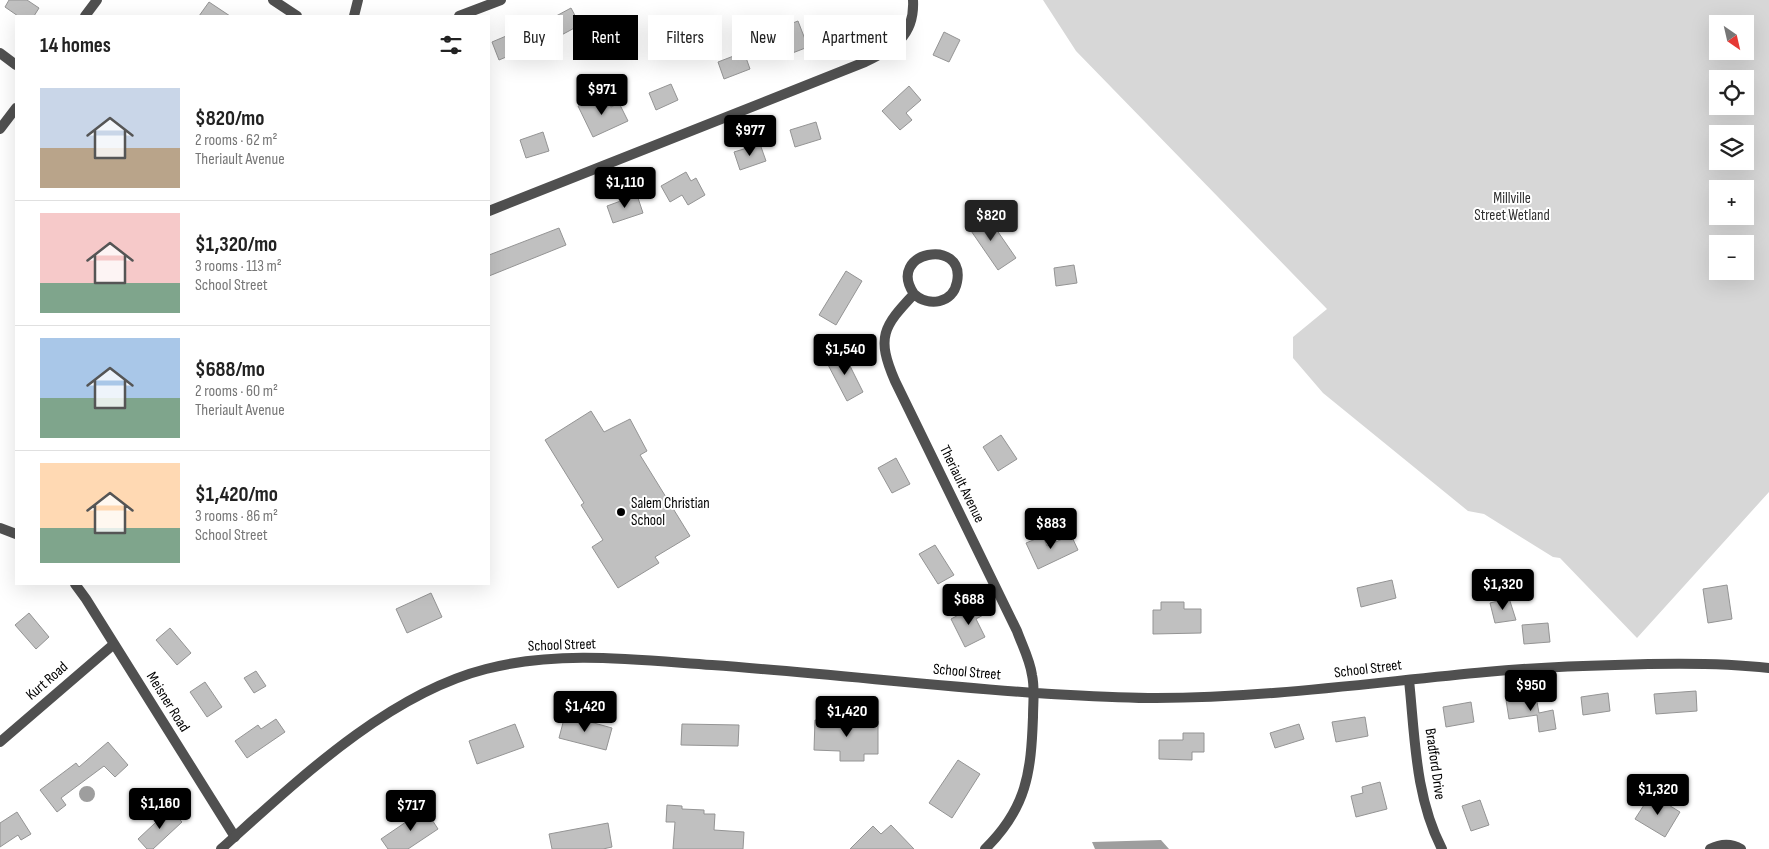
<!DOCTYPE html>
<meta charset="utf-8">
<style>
body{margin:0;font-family:"Sofia Sans Condensed",sans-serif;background:#f2f2f2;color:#222;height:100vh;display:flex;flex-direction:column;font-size:19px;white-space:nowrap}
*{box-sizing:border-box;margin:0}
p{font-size:16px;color:#767676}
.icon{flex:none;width:28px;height:28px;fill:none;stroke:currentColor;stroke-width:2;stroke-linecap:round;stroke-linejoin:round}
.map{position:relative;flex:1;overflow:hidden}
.drawer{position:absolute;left:15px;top:15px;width:475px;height:570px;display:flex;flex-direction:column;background:#fff;border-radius:0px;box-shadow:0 5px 20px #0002}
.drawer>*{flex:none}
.top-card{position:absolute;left:505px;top:15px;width:475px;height:45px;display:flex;gap:10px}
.needle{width:32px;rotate:146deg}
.tools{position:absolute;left:1709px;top:15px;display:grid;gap:10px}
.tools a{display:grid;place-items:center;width:45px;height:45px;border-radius:0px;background:#fff;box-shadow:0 5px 20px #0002;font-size:25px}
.price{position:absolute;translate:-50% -42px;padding:0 11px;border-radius:5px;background:#000;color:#fff;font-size:16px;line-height:32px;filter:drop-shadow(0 1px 2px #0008)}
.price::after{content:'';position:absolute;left:50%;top:30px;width:15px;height:11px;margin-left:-8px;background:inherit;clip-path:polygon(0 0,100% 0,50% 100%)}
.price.current{background:#222;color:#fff}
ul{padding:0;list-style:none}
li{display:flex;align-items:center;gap:15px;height:125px;padding:0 25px}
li+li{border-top:1px solid #e0e0e0}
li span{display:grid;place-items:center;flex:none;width:140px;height:100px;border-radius:0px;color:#555}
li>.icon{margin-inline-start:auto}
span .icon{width:60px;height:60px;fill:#fffc;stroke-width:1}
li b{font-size:21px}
h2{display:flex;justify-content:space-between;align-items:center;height:60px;padding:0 25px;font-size:21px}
.tag{padding:0 18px;border-radius:0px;background:#fff;box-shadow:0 5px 20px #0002;font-size:18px;line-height:45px}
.tag.current{background:#000;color:#fff}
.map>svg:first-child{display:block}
.green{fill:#d7d7d7;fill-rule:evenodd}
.water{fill:#9e9e9e}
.building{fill:#c0c0c0;stroke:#949494}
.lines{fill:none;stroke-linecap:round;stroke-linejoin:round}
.minor{stroke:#505050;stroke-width:10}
.tertiary{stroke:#505050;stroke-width:10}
.poi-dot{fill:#000;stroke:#fff;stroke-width:2}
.labels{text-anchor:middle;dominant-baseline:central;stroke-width:4;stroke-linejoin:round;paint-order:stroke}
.park-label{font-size:15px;fill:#2e2e2e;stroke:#fff}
.street-label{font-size:15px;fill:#000;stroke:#fff}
.poi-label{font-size:15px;fill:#000;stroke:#fff;text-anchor:start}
</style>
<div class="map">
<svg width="1769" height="849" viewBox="0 0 1769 849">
<rect width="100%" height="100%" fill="#fff"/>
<path class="green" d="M1043 0H1769V492L1637 638 1560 558 1553 557 1484 514 1468 511 1323 393 1293 358V337L1327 309 1076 51ZM1718 24H1745V51H1718ZM1718 79H1745V106H1718ZM1718 134H1745V161H1718ZM1718 189H1745V216H1718ZM1718 244H1745V271H1718Z"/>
<path class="water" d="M79 794a8 8 0 1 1 16 0a8 8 0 1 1-16 0Z
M1161 840 1169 849H1095L1092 842Z"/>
<path class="building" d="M9 0H27L39 8 34 16H18L5 7Z
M209 2 230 16H199Z
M571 8 580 25 554 39 545 22Z
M798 21 808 47 782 57 772 31Z
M518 31 525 49 499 60 492 42Z
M944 32 960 40 949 62 933 55Z
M744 52 750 69 724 79 718 62Z
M671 84 678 100 656 110 649 93Z
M909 86 921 100 906 113 912 120 900 130 882 111Z
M597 97 602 106 609 102 611 107 619 103 628 121 593 137 578 106Z
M816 122 821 139 795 147 790 130Z
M543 132 549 151 526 158 520 140Z
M760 144 766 161 740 170 734 152Z
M686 172 691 181 696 178 705 195 688 205 682 195 670 202 661 186Z
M637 195 643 213 613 223 607 206Z
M985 213 1016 258 998 270 967 225Z
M559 228 566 245 489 276V255Z
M1074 265 1077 283 1056 286 1054 268Z
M846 271 862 281 836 325 819 315Z
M843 352 863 392 847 401 826 361Z
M591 411 604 432 630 419 647 451 640 455 690 536 655 557 659 563 618 588 592 547 603 540 581 505 584 503 545 440Z
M1001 435 1017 459 998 471 983 447Z
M896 458 910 484 892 493 878 468Z
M1071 535 1078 550 1038 569 1026 543 1043 536 1047 546Z
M935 545 954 575 938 584 919 554Z
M1392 580 1396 598 1361 607 1357 588Z
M1727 585 1732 619 1708 623 1703 589Z
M431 593 442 617 407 633 396 609Z
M1509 598 1516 620 1495 623 1490 603Z
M1161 602H1184V609H1201V633L1153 634V610H1161Z
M979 604 985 614 976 619 985 637 965 647 951 619Z
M29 613 49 637 36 649 15 625Z
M1548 623 1550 642 1524 644 1522 625Z
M170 628 191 653 177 665 156 640Z
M256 671 266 686 254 693 244 678Z
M205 682 222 707 207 717 190 692Z
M1696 691 1697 711 1656 714 1654 694Z
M1608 693 1610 711 1583 715 1581 697Z
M1536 696 1539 713 1553 710 1556 729 1539 732 1537 715 1509 719 1506 700Z
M1471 702 1474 722 1446 727 1443 707Z
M565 715 612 728 606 750 559 738Z
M1365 717 1368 736 1336 742 1332 722Z
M276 719 285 732 247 758 235 741 258 725 261 729Z
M815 720 878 721V754H864V761H840V751L814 750Z
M515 724 524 747 477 764 469 741Z
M682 724 739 725 738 746 681 745Z
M1299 724 1304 739 1275 748 1270 733Z
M1183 733H1204V752H1192V760L1159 759V740H1183Z
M108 742 128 765 115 777 104 766 61 798 66 805 57 812 40 790 76 763 79 767Z
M958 760 980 774 952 818 929 803Z
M1380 782 1387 809 1356 817 1351 796 1363 793 1362 787Z
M1651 794 1680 812 1665 837 1635 819Z
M1480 800 1489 825 1471 831 1462 806Z
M667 805 682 806V809L704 810V814H715L714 830 744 832 743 849H673L675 822H666Z
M170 809 182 822 153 849H147L138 839Z
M425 809 438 829 408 849H388L381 839Z
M17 812 31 834 21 840 18 835 0 847V823Z
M608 823 612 847 603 849H552L549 834Z
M891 825 914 849H850L873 826 881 834Z"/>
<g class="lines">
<path class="minor" d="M273 0 297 16
M85 16 97 0
M354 16 358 0
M459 16 501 0
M0 53 16 65
M0 129 16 108
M489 211 865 62C894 48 915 36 913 0
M914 294C885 251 966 237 957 282 953 304 928 307 914 294 883 327 876 337 895 381L1017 631C1022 645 1030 660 1032 675 1035 688 1033 703 1033 717 1031 772 1027 808 985 849
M0 528 16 534
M75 584 86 599 235 837
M1409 680C1415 737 1415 797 1442 849
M0 742 114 644
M1710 849C1720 844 1731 843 1741 849"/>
<path class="tertiary" d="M221 849C296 782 387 694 486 669 559 650 638 660 712 665 820 673 927 685 1034 693 1075 695 1115 698 1156 698 1267 698 1376 682 1486 672 1529 668 1572 666 1615 665 1666 663 1718 662 1769 668"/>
</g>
<circle class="poi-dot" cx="621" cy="512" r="5"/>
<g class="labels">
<g class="park-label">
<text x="1512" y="198">Millville<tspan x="1512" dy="17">Street Wetland</tspan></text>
</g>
<g class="street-label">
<text transform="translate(962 484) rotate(64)">Theriault Avenue</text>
<text transform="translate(562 645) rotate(-2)">School Street</text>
<text transform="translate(1368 669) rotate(-7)">School Street</text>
<text transform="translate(967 672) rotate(5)">School Street</text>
<text transform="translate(47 681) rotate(-41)">Kurt Road</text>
<text transform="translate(168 702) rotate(58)">Meisner Road</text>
<text transform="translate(1435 764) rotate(82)">Bradford Drive</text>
</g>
<g class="poi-label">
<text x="631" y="503">Salem Christian<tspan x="631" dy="17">School</tspan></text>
</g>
</g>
</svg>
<div class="tools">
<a><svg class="needle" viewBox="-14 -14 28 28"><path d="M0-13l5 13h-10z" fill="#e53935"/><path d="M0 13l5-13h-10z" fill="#767676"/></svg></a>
<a><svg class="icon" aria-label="locate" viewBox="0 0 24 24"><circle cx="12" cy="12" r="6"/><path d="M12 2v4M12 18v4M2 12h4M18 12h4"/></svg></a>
<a><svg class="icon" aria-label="layers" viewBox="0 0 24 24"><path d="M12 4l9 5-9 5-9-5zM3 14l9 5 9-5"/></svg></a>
<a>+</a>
<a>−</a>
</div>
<b class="price" style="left:602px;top:116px">$971</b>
<b class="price" style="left:750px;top:157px">$977</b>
<b class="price" style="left:625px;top:209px">$1,110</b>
<b class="price current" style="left:991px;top:242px">$820</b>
<b class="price" style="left:845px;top:376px">$1,540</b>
<b class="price" style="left:1051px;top:550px">$883</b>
<b class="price" style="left:1503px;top:611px">$1,320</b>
<b class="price" style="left:969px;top:626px">$688</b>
<b class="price" style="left:1531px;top:712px">$950</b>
<b class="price" style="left:585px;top:733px">$1,420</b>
<b class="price" style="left:847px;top:738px">$1,420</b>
<b class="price" style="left:1658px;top:816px">$1,320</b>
<b class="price" style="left:160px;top:830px">$1,160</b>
<b class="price" style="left:411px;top:832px">$717</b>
<div class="top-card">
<a class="tag">Buy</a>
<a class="tag current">Rent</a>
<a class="tag">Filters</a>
<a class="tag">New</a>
<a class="tag">Apartment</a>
</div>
<section class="drawer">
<h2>14 homes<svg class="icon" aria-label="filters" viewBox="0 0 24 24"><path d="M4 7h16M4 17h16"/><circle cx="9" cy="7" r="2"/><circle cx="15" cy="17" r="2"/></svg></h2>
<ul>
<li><span style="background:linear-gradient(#c9d6e8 60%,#b9a48a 0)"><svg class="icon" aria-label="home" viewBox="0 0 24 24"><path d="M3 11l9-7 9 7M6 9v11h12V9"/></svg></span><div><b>$820/mo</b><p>2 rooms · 62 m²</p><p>Theriault Avenue</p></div></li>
<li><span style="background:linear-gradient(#f6c9c9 70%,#7fa58c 0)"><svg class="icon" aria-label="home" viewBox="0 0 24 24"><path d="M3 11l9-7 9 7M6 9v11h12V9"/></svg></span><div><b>$1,320/mo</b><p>3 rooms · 113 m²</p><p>School Street</p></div></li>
<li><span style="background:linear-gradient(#a9c7e8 60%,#7fa58c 0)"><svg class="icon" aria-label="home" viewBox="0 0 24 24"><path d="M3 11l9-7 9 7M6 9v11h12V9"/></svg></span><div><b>$688/mo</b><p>2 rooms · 60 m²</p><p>Theriault Avenue</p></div></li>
<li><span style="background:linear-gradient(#ffd9b3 65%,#7fa58c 0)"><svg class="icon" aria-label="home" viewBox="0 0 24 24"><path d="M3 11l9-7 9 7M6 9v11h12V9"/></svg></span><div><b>$1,420/mo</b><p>3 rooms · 86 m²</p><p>School Street</p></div></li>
</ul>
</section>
</div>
